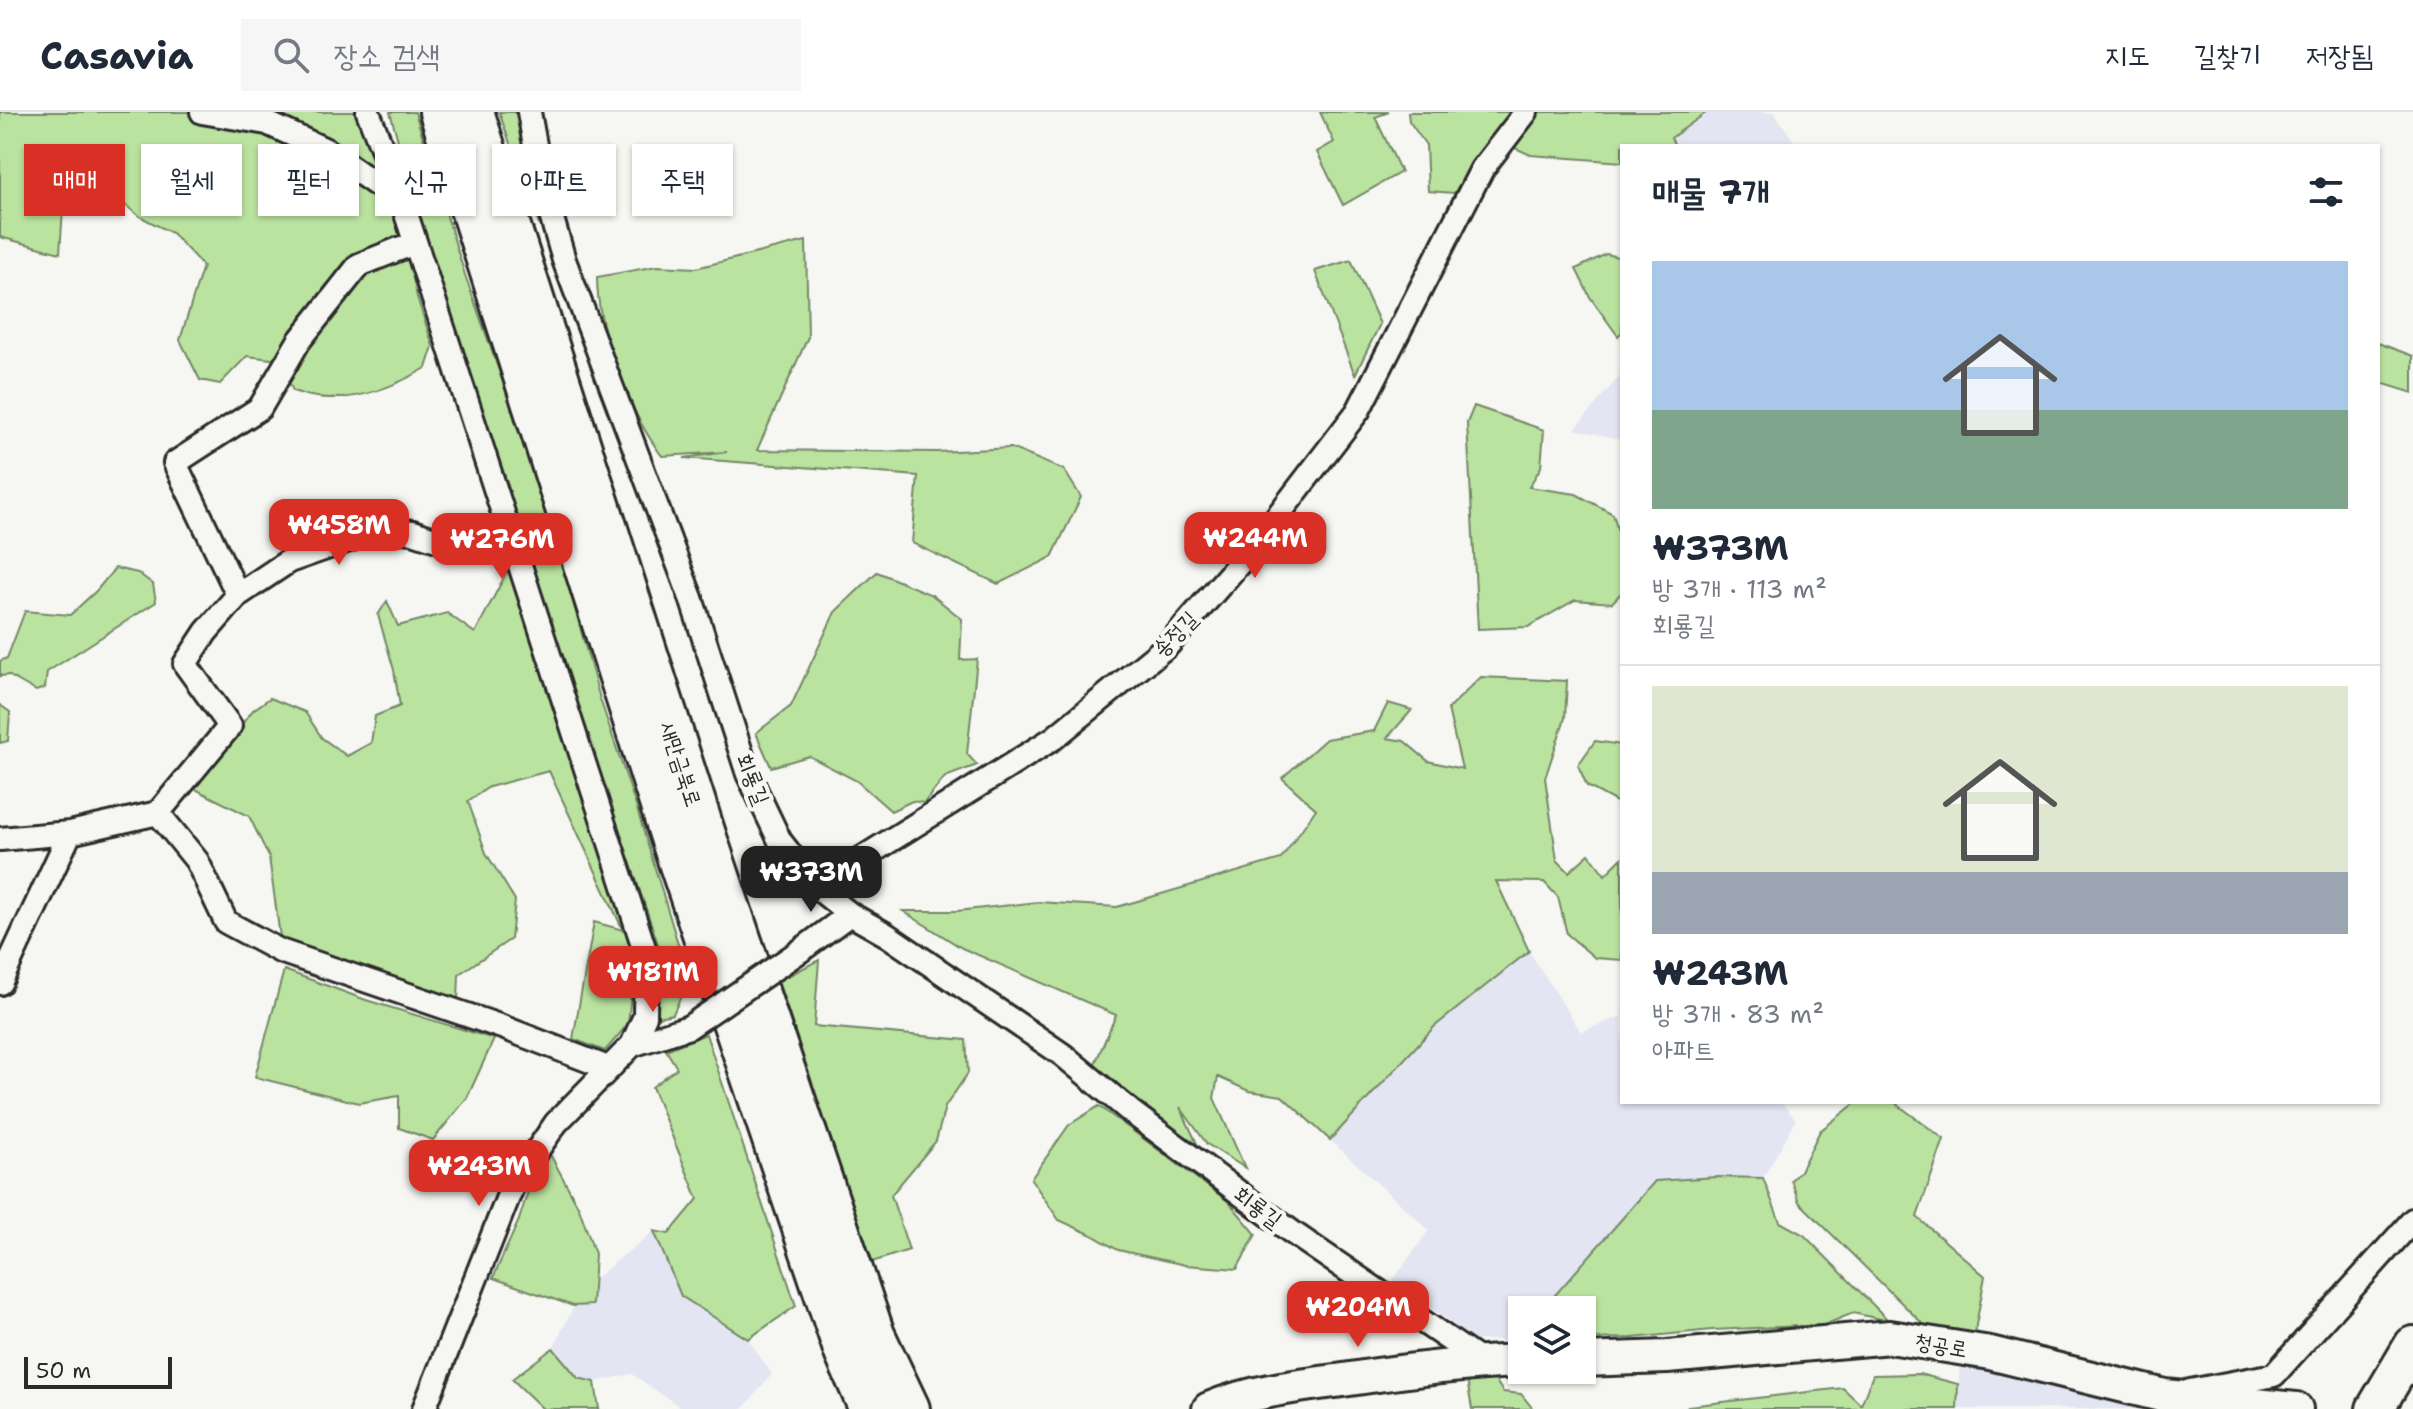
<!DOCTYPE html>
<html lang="ko">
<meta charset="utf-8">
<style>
body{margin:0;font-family:"Shantell Sans","Poor Story",sans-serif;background:#f6f6f7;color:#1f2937;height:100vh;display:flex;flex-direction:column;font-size:30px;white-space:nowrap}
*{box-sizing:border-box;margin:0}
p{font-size:26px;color:#747a83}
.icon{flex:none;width:44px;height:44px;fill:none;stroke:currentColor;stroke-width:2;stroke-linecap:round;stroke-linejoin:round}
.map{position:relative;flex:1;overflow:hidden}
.drawer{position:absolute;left:1620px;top:32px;width:760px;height:960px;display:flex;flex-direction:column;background:#fff;border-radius:0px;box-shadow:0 2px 6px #0004}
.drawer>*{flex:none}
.guide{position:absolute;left:24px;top:32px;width:760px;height:72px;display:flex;gap:16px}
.tools{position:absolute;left:1508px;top:1184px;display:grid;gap:16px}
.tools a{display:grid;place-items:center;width:88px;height:88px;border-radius:0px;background:#fff;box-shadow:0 2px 6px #0004;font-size:40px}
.scale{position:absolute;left:24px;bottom:20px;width:148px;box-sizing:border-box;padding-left:8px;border:4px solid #2b2b2b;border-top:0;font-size:22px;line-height:28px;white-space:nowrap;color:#2b2b2b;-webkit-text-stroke:6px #f6f6f2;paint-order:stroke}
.price{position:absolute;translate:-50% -68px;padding:0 18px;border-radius:16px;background:#d93025;color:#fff;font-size:26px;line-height:52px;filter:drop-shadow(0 2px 4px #0008)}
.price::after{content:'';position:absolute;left:50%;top:48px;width:24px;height:18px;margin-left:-12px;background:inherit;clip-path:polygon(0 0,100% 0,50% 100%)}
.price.selected{background:#222;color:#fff}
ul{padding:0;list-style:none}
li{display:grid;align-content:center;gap:16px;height:424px;padding:0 32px}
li+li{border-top:2px solid #e0e1e3}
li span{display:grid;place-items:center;height:248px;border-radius:0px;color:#555}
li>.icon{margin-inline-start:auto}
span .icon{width:144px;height:144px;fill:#fffc;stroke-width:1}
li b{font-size:34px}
h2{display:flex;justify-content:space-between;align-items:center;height:96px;padding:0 32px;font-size:34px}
.pill{padding:0 28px;border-radius:0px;background:#fff;box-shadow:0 2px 6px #0004;font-size:28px;line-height:72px}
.pill.selected{background:#d93025;color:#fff}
header{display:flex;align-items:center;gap:48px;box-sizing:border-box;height:112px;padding:0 40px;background:#fff;border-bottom:2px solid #e0e1e3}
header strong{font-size:38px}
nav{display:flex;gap:44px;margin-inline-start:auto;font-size:28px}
.search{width:560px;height:72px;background:#f6f6f7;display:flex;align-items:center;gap:20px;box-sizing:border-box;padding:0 28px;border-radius:0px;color:#747a83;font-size:30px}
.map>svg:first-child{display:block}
.built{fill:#e3e6f2}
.green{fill:#bbe3a0;stroke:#738766;stroke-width:2}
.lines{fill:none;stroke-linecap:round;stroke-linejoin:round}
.street-casing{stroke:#2b2b2b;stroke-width:28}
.secondary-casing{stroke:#2b2b2b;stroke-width:38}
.primary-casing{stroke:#2b2b2b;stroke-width:42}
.highway-casing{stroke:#2b2b2b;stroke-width:48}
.street{stroke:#f6f6f2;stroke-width:22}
.secondary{stroke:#f6f6f2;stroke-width:32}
.primary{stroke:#f6f6f2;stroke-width:36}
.highway{stroke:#f6f6f2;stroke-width:42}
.street-bridge-casing{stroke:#2b2b2b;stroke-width:28;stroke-linecap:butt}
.street-bridge{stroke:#f6f6f2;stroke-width:22}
.labels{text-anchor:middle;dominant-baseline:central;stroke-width:8;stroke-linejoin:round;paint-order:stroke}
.street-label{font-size:22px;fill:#2b2b2b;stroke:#f6f6f2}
</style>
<header>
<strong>Casavia</strong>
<div class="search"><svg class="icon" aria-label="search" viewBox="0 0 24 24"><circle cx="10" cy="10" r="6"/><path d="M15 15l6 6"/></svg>장소 검색</div>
<nav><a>지도</a><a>길찾기</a><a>저장됨</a></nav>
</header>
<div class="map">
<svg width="2413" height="1297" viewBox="0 0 2413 1297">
<rect width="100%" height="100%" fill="#f6f6f2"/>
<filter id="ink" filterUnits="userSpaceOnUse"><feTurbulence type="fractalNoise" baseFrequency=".0125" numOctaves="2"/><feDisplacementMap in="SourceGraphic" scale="16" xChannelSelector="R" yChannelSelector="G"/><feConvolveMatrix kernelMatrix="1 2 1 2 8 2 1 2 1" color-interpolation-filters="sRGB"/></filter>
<g filter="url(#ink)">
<path class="built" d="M1707 0H1774L1797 34H1675L1671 27Z
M1622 261V328L1575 317Z
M1529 839 1581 920 1622 904V990H1781L1796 1008 1763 1066 1654 1069 1542 1198H1522V1228H1475L1393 1168 1429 1118 1330 1028 1434 915Z
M654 1119 681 1184 748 1227 772 1262 743 1297H683L632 1262 595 1270 578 1266 553 1236 574 1194 591 1193 593 1168Z
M1960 1250 2187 1297H1957Z"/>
<path class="green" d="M0 0H359L401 109 417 185 433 234 426 256C387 279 338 296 293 279L279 248 247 244 220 272 200 268 180 228 203 154 172 121 139 104 96 70 65 67 60 141 0 125Z
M390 0H415L465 163 508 284 561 447 600 587 636 694 682 845 685 875 673 902 657 905 662 844 552 520 430 143Z
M499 0H518L539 113Z
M1320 0H1389L1375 5 1401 60 1343 93 1317 40 1334 30Z
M1408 0H1707L1671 26 1675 34H1622V50L1531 43 1490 25 1454 81 1428 79 1426 33 1409 9Z
M806 129 808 225 757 338 937 340 1011 336 1064 358 1081 385 1052 445 998 472 912 431 918 364 684 346 727 340 662 344C629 300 597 220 597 165L657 154 696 156Z
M1606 142 1622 146V220L1618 224 1590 185 1576 157Z
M1351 148 1380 212 1355 263 1315 159Z
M2378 231 2413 244V281L2378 270Z
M1474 294 1544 318 1541 355 1529 375 1576 382 1613 402 1622 432V480L1612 491 1575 488 1528 515 1478 517 1467 311Z
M511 452 634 848 628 912 605 939 573 927 594 810 623 818 549 659 489 675 468 689 486 741 515 788 511 827 459 862 458 889 281 832 269 745 249 704 191 675 253 598 270 586 305 600 322 626 347 644 371 631 375 604 400 594 394 558 378 503 387 489 398 514 447 501 475 521Z
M115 456 138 461 153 472 156 490 47 560 45 576 36 579 8 563 0 564V549L7 546 25 499 70 503 97 478Z
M877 460 932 483 962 507 960 548 977 547 967 642 977 653 945 665 924 691 912 689 891 699 857 669 809 644 771 655 756 621 791 594 835 500Z
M1481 565 1567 569 1565 606 1545 666 1557 748 1569 760 1589 742 1605 763 1622 746V848L1595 846 1567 822 1558 785 1544 770 1496 769 1529 839 1434 915 1330 1028 1282 984 1249 979 1218 965 1214 986 1245 1056 1207 1032 1180 995 1199 1036 1094 954 1116 903 962 836 903 799H957L1038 790 1117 795 1281 747 1316 697 1282 666 1326 627 1374 619 1388 591 1412 598 1387 626 1404 629 1428 649 1462 657 1448 597Z
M0 593 10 600 8 629 0 631Z
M1595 629 1622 633V693L1587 674 1578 653Z
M819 848 814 914 966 928 968 961 945 995 936 1029 891 1083 909 1138 872 1150 778 869Z
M284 858 366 888 494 927 467 986 433 1028 399 1016V984L359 991 255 965Z
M706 922 796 1194 748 1227 681 1184 654 1119 669 1122 698 1087 652 975 677 956 666 938Z
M1857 990H1894L1944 1027 1917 1105 1985 1164 1974 1224 1931 1220 1799 1090 1791 1068 1800 1059 1820 1019Z
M1099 994 1229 1090 1256 1122 1237 1157 1185 1153 1118 1138 1092 1123 1059 1108 1031 1067 1069 1013Z
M551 1044 579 1096 595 1142 592 1193 573 1194 493 1166 519 1108 537 1051Z
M1717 1065 1763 1066 1780 1110 1804 1123 1889 1209 1853 1201 1824 1213 1712 1218 1632 1226 1582 1227V1198H1542L1655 1069Z
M553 1236 578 1266 595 1270 599 1297H543L512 1267Z
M1466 1262 1492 1263 1503 1280 1521 1282 1533 1297H1472Z
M1919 1262 1958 1272 1957 1297H1690L1688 1294 1843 1276 1861 1293 1873 1263Z"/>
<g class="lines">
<defs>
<path id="street" d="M202 0 267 11 328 39 377 73 398 77
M368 0 398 77 646 842 645 904 632 933 556 1011 512 1075 424 1297
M529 0 542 72 564 148 691 486 748 662 780 729 816 775 850 802 887 823 1063 943 1130 999 1293 1121 1482 1250
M414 131 359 153 299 229 260 296 175 351 238 483 206 520 185 552 230 614 158 701 197 749 226 810 280 839 502 915 608 956
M238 483 289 449 380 417 413 420 443 430
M0 727 70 721 158 701
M816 775 1054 626 1168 533 1256 432 1358 299 1482 57 1526 0
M800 839 850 802
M0 871 70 721
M632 933 689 915
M2190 1279 2274 1263 2413 1108"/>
<path id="secondary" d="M1582 1248 1667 1245 1890 1225 1990 1241 2165 1284 2296 1297
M1209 1297C1251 1279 1298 1274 1343 1268 1402 1259 1462 1251 1522 1249"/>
<path id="primary" d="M2375 1297 2413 1233"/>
<path id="highway" d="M441 0 678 744 846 1240 871 1297
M472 0 707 732 873 1223 908 1297"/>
</defs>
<use href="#street" class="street-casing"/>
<use href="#secondary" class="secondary-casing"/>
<use href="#primary" class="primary-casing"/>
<use href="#highway" class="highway-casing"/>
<use href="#street" class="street"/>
<use href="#secondary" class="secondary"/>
<use href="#primary" class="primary"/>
<use href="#highway" class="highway"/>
<defs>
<path id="street-bridge" d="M689 915 800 839"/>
</defs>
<use href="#street-bridge" class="street-bridge-casing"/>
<use href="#street-bridge" class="street-bridge"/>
</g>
</g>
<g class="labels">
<g class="street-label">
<text transform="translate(1175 522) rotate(-46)">송정길</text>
<text transform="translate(681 652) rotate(72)">새만금북로</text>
<text transform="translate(753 667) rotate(68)">회룡길</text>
<text transform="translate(1258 1095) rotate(37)">회룡길</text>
<text transform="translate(1941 1233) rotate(10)">청공로</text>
</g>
</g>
</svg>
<div class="tools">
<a><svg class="icon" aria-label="layers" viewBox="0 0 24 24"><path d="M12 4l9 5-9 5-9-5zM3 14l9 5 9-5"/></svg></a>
</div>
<div class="scale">50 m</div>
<b class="price" style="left:339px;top:455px">₩458M</b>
<b class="price" style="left:1255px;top:468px">₩244M</b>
<b class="price" style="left:502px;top:469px">₩276M</b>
<b class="price selected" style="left:811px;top:802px">₩373M</b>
<b class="price" style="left:653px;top:902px">₩181M</b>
<b class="price" style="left:479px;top:1096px">₩243M</b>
<b class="price" style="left:1358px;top:1237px">₩204M</b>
<div class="guide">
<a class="pill selected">매매</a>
<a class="pill">월세</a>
<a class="pill">필터</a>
<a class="pill">신규</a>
<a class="pill">아파트</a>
<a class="pill">주택</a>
</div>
<section class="drawer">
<h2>매물 7개<svg class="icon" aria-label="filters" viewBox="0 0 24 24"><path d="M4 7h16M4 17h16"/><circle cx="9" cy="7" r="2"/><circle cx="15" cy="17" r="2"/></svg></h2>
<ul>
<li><span style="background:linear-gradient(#a9c7e8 60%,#7fa58c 0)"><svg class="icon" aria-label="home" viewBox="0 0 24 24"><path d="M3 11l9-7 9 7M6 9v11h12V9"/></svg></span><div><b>₩373M</b><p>방 3개 · 113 m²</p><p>회룡길</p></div></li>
<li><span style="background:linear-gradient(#dfe7d0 75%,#9aa5b1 0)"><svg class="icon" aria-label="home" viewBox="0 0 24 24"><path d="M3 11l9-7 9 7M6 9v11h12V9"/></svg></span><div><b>₩243M</b><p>방 3개 · 83 m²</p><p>아파트</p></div></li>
</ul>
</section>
</div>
